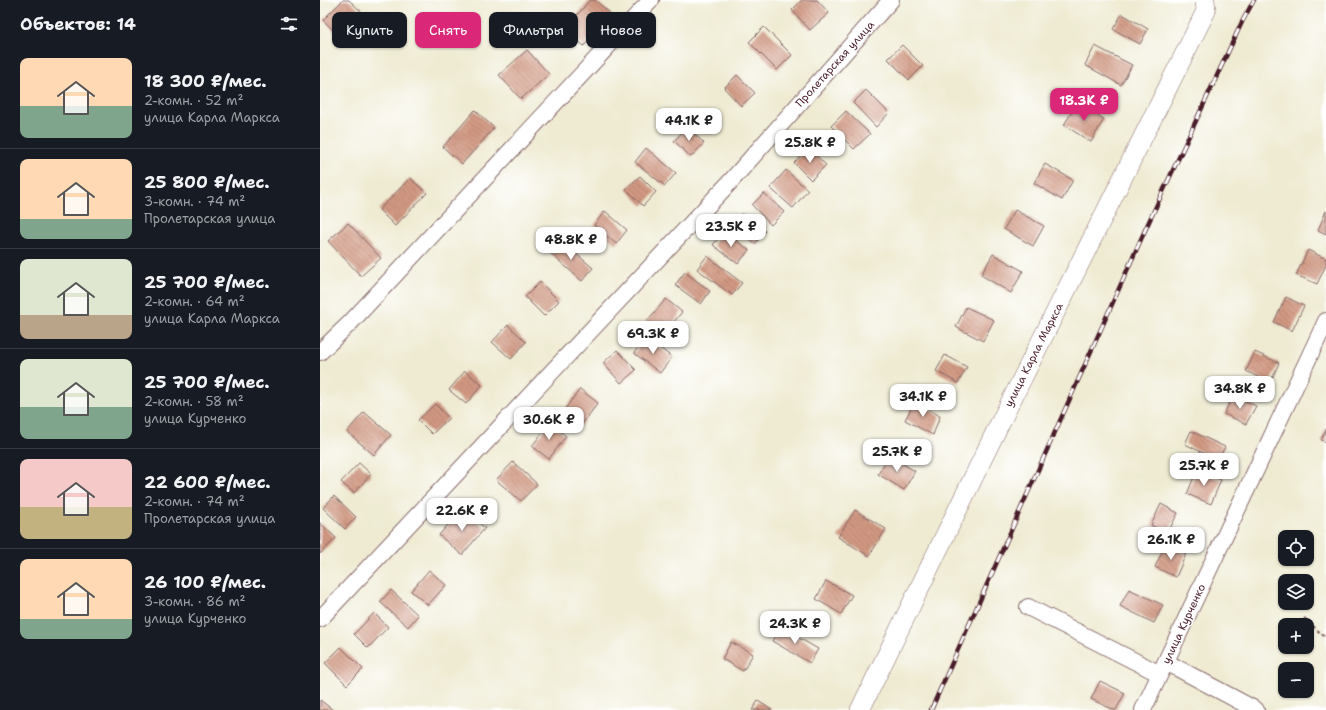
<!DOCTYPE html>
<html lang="ru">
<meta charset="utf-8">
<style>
body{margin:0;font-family:"Shantell Sans",sans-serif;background:#242831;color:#f1f3f6;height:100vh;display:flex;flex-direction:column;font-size:15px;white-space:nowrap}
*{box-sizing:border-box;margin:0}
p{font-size:13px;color:#9ea1a6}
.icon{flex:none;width:22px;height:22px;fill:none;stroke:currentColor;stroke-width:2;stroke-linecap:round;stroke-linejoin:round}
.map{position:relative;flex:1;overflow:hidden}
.drawer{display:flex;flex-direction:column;background:#171b24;width:320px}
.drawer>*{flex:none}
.top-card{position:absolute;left:12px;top:12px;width:380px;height:36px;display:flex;gap:8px}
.tools{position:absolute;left:958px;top:530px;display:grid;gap:8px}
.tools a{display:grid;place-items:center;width:36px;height:36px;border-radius:8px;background:#171b24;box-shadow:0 1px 3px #0004;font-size:20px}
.price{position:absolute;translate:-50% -34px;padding:0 9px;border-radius:8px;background:#fff;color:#222;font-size:13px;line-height:26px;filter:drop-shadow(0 1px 2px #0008)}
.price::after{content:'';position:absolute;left:50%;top:24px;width:12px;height:9px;margin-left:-6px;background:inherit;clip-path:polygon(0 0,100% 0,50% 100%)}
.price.active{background:#db2777;color:#fff}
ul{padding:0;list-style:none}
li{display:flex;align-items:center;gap:12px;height:100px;padding:0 20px}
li+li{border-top:1px solid #363941}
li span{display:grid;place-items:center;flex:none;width:112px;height:80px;border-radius:8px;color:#555}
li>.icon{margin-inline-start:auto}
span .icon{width:48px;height:48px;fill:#fffc;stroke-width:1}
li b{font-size:17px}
h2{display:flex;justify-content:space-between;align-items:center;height:48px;padding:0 20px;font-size:17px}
.chip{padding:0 14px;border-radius:8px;background:#171b24;box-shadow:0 1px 3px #0004;font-size:14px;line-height:36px}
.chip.active{background:#db2777;color:#fff}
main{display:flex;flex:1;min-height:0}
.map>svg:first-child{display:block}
.building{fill:url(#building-back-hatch)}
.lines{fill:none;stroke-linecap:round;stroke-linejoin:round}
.minor-casing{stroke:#846666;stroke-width:18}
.tertiary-casing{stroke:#846666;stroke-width:20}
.path{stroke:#846666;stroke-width:2.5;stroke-dasharray:3 3;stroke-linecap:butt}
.minor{stroke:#fff;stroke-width:16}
.tertiary{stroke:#fff;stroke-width:19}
.rail-casing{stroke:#4a1f2b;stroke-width:4.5}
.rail{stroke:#fff;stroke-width:3;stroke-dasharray:9;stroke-linecap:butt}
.labels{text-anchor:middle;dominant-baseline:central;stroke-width:3;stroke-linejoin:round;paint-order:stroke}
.street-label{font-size:11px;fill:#4a1f2b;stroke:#fff}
</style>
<main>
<section class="drawer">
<h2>Объектов: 14<svg class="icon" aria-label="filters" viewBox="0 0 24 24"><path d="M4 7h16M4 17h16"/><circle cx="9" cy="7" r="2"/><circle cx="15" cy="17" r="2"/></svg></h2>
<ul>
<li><span style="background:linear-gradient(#ffd9b3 60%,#7fa58c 0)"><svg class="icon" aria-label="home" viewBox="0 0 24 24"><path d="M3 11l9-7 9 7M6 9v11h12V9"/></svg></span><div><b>18 300 ₽/мес.</b><p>2-комн. · 52 m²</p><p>улица Карла Маркса</p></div></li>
<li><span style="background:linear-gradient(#ffd9b3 75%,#7fa58c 0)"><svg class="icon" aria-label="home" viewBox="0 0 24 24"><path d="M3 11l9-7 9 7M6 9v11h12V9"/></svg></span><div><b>25 800 ₽/мес.</b><p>3-комн. · 74 m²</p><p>Пролетарская улица</p></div></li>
<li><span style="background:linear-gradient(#dfe7d0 70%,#b9a48a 0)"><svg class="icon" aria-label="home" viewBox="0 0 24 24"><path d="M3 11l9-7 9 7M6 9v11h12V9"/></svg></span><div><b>25 700 ₽/мес.</b><p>2-комн. · 64 m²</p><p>улица Карла Маркса</p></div></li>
<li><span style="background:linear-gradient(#dfe7d0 60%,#7fa58c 0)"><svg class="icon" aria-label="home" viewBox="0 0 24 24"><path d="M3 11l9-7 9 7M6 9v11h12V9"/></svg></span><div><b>25 700 ₽/мес.</b><p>2-комн. · 58 m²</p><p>улица Курченко</p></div></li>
<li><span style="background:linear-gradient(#f6c9c9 60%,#c2b280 0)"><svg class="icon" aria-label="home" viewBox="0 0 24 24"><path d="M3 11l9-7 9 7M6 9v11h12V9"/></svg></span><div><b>22 600 ₽/мес.</b><p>2-комн. · 74 m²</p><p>Пролетарская улица</p></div></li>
<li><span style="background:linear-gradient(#ffd9b3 75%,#7fa58c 0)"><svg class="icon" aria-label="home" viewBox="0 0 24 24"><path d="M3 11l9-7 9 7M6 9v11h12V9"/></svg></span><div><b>26 100 ₽/мес.</b><p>3-комн. · 86 m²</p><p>улица Курченко</p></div></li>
</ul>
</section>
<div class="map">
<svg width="1006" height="710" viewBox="0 0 1006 710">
<defs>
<pattern id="building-back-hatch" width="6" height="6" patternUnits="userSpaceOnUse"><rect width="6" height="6" fill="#d19882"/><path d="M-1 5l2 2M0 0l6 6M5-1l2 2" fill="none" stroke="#ac7b6b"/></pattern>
</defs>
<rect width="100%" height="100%" fill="#fff"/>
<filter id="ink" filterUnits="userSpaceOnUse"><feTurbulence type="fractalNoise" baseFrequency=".025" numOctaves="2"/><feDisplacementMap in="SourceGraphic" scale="8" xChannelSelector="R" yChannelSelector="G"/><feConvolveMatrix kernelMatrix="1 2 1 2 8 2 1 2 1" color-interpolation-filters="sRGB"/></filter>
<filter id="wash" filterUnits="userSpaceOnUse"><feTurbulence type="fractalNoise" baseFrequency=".012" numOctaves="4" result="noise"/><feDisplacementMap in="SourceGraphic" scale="16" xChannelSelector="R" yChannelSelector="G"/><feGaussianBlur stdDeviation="0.9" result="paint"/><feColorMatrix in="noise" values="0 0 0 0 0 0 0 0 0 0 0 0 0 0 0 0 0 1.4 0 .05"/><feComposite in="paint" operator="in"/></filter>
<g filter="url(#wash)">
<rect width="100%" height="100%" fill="#efebd3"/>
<g id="blocks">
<path class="building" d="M23 0H29L46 16 23 40 3 20Z
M270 0H275L291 14 264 46 245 29Z
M482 0H497L509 13 490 30 472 10Z
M802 14 828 29 820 44 793 29Z
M444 27 472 55 457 70 429 42Z
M582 45 603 66 589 80 568 59Z
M775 46 812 65 801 85 765 65Z
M207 50 229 74 201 99 179 75Z
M417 75 435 93 421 106 404 88Z
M546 90 569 113 556 127 533 103Z
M757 103 784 119 771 142 744 125Z
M155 110 174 128 142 164 123 147Z
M526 111 550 134 534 149 511 126Z
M367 127 384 143 371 157 354 141Z
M326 148 356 173 345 186 315 162Z
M488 148 506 165 491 180 474 163Z
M725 164 753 180 742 200 714 183Z
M466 170 488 190 473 208 450 188Z
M320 176 336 192 323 206 306 189Z
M90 178 107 193 75 226 59 210Z
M444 193 464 212 451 225 432 205Z
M695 210 724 226 713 246 684 229Z
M285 211 307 230 296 244 274 225Z
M1006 211V234L998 230Z
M421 214 445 231 435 244 412 227Z
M28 223 61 258 41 276 8 241Z
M404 231 429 250 418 264 393 245Z
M240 240 273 268 262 281 230 253Z
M988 250 1006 259V265L997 284 976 275Z
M673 254 703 271 691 293 661 275Z
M387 256 422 283 412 295 377 269Z
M365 272 390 291 381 304 355 285Z
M220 282 239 301 224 316 205 297Z
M966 297 984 306 972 331 954 322Z
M346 299 362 312 342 336 326 322Z
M646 307 674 320 663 341 636 327Z
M188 325 206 342 191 359 172 342Z
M326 338 352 357 340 373 314 353Z
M297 350 316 370 301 383 283 363Z
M935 352 959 363 950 383 926 371Z
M625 355 647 367 638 383 616 371Z
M145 371 162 385 146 404 129 390Z
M260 389 278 403 259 428 241 414Z
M913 395 936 406 926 424 904 414Z
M595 401 620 416 613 435 585 420Z
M115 404 129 418 112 434 98 420Z
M44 412 71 435 54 455 27 432Z
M230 423 246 436 229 459 212 446Z
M1006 429V442L1001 440Z
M871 431 905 447 898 460 865 444Z
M569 456 595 471 584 490 558 474Z
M193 462 217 484 201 501 176 480Z
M39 463 51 474 34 493 21 482Z
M877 470 901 480 891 504 867 494Z
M14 496 36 517 25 529 3 508Z
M841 504 858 513 847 534 831 525Z
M142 509 165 528 142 555 119 535Z
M535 510 566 529 549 556 518 537Z
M0 523 16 538 0 554Z
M845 545 866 554 856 577 835 567Z
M109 570 126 585 108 605 91 591Z
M506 581 532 595 521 614 496 599Z
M809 589 843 605 834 623 800 606Z
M71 590 98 615 88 627 60 602Z
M54 613 68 627 48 648 34 634Z
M460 627 498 649 490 663 452 641Z
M411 642 433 654 423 671 402 659Z
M21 647 43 669 27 685 5 663Z
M780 681 805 693 796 710H794L771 699Z
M0 700 13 710H0Z
M438 701 452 710H432Z"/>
</g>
</g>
<g filter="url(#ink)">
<use href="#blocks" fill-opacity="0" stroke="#846666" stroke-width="1"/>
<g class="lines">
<defs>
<path id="minor" d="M0 352 31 322 331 0
M708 607 840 674
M0 619 410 182 571 0
M846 662 936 710
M823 710 1006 321"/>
<path id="tertiary" d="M540 710 676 431 886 11 885 0"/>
</defs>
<use href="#minor" class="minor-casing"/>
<use href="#tertiary" class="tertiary-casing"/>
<path class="path" d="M984 618 1006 638"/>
<use href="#minor" class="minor"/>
<use href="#tertiary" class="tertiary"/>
<defs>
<path id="rail" d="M611 710 826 228 922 22 934 0"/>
</defs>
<use href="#rail" class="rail-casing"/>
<use href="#rail" class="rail"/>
</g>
</g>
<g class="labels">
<g class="street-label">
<text transform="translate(515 64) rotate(-48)">Пролетарская улица</text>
<text transform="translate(714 355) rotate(-63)">улица Карла Маркса</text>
<text transform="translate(864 624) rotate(-65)">улица Курченко</text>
</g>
</g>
</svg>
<div class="tools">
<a><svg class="icon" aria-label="locate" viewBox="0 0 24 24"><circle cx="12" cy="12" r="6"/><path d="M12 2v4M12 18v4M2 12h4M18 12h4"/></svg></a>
<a><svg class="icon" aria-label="layers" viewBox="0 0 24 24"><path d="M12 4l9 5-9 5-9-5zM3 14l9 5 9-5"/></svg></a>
<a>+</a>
<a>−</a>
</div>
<b class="price active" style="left:764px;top:122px">18.3K ₽</b>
<b class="price" style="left:369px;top:142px">44.1K ₽</b>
<b class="price" style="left:490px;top:164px">25.8K ₽</b>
<b class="price" style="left:411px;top:248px">23.5K ₽</b>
<b class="price" style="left:251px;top:261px">48.8K ₽</b>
<b class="price" style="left:333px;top:355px">69.3K ₽</b>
<b class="price" style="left:920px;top:410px">34.8K ₽</b>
<b class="price" style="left:603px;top:418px">34.1K ₽</b>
<b class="price" style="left:229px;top:441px">30.6K ₽</b>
<b class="price" style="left:577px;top:473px">25.7K ₽</b>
<b class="price" style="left:884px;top:487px">25.7K ₽</b>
<b class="price" style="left:142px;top:532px">22.6K ₽</b>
<b class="price" style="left:851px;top:561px">26.1K ₽</b>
<b class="price" style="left:475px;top:645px">24.3K ₽</b>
<div class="top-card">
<a class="chip">Купить</a>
<a class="chip active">Снять</a>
<a class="chip">Фильтры</a>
<a class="chip">Новое</a>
</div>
</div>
</main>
